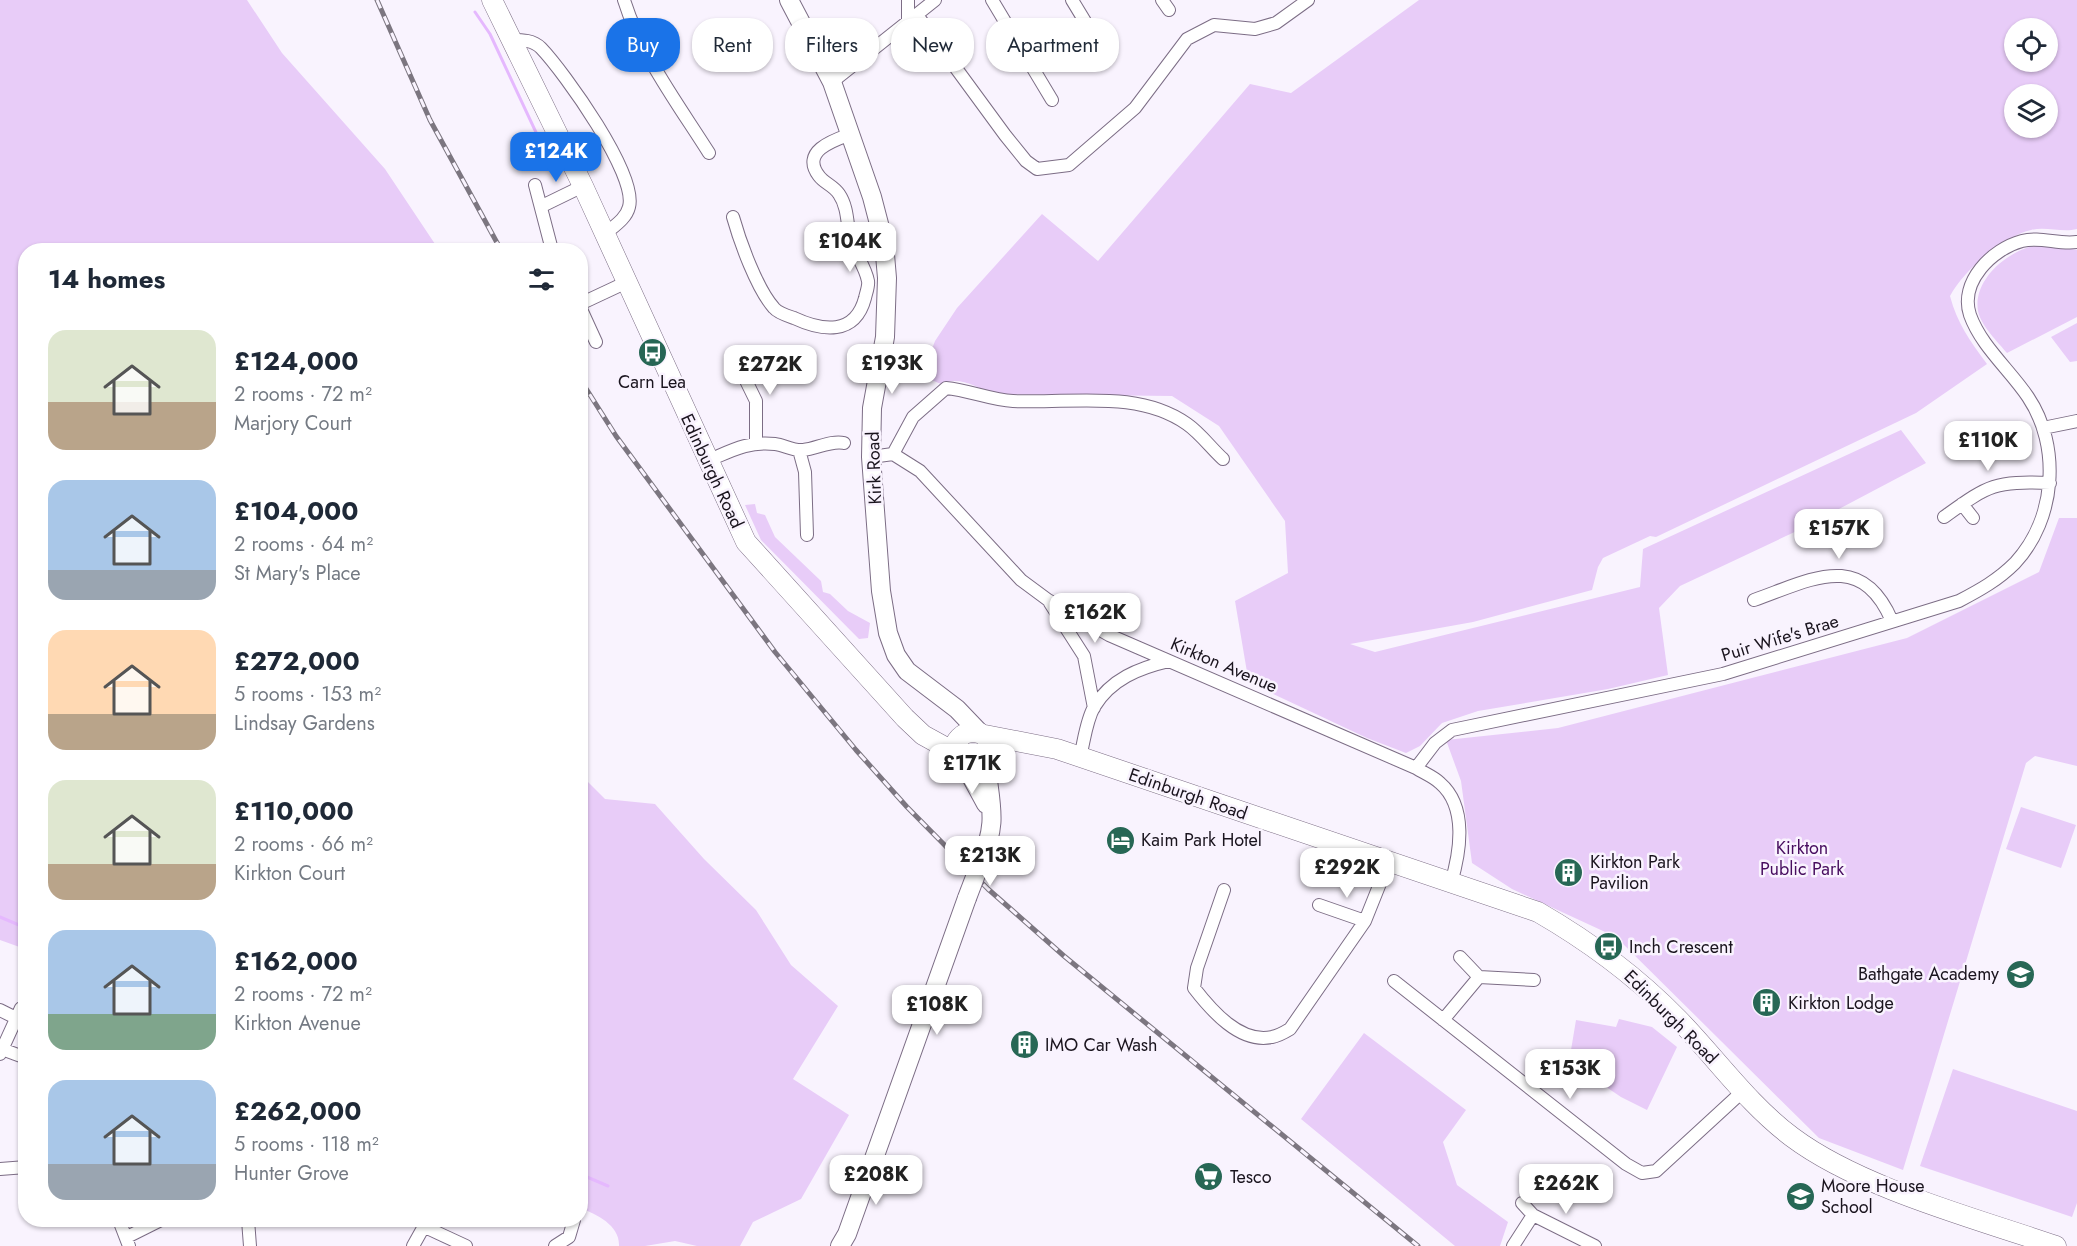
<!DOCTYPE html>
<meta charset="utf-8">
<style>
body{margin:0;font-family:Jost,sans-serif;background:#f6f6f7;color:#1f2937;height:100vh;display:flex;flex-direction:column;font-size:22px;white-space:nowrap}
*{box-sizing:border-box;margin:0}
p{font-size:20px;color:#747a83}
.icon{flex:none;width:33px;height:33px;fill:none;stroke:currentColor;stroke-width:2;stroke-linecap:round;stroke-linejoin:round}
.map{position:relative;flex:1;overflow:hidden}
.side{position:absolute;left:18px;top:243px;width:570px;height:984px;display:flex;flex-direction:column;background:#fff;border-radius:24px;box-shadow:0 2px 4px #0004}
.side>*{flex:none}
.top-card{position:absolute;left:606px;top:18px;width:570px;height:54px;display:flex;gap:12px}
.buttons{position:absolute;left:2004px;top:18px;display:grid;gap:12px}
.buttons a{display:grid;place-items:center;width:54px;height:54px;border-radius:50%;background:#fff;box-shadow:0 2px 4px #0004;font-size:30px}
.price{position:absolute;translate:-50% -51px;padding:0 14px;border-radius:12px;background:#fff;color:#222;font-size:20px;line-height:39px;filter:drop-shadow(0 2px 3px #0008)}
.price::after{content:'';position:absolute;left:50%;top:36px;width:18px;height:14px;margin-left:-9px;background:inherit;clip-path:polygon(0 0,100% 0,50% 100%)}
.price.active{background:#1a73e8;color:#fff}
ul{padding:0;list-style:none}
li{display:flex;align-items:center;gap:18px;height:150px;padding:0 30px}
li span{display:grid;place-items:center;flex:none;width:168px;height:120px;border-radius:18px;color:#555}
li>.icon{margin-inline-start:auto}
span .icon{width:72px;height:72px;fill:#fffc;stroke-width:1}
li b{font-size:26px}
h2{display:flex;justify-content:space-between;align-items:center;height:72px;padding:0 30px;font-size:26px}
.tag{padding:0 21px;border-radius:24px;background:#fff;box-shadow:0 2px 4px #0004;font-size:21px;line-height:54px}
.tag.active{background:#1a73e8;color:#fff}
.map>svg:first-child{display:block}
.green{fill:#e8ccf8;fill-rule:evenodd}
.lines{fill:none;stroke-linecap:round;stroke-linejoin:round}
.stream{stroke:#e5b8fe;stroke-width:3}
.street-casing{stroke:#7c6d85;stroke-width:14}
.secondary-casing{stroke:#7c6d85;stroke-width:20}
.primary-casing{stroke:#7c6d85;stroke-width:21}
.street{stroke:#fff;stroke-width:12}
.secondary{stroke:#fff;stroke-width:18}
.primary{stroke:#fff;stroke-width:20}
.rail-casing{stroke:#7c7680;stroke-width:5}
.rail{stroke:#f9f3fe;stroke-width:3;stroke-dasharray:9;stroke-linecap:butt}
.secondary-bridge-casing{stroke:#7c6d85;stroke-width:20;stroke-linecap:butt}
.secondary-bridge{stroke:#fff;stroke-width:18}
.labels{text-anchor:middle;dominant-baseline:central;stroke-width:5;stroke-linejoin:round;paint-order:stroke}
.poi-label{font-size:18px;fill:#1a141e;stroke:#f9f3fe;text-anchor:start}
.street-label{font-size:18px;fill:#1a141e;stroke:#f9f3fe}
.park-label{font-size:18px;fill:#470d5f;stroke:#f9f3fe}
</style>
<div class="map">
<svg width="2077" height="1246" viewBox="0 0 2077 1246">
<rect width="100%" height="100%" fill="#f9f3fe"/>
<path class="green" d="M0 0H247L282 53 385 169 439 250H26L25 949 0 940Z
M1419 0H2077V229C2062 233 2046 226 2031 230 2002 237 1964 270 1950 296 1957 323 1970 341 1987 364L1916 413 1656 537 1650 536 1603 558 1598 567 1592 590 1473 622 1350 644 1375 652 1640 587 1643 549 1901 430 1926 463 1801 529 1680 586 1659 608 1668 675 1608 689 1478 711 1442 723 1420 746 1406 753 1367 738 1256 686 1248 678 1235 601 1288 573 1285 521 1219 426 1172 396 992 394C975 386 959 376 941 384L922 376 935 341 957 308 1042 214 1098 261 1250 84 1291 93ZM2014 28H2048V62H2014ZM2014 94H2048V128H2014Z
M2052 245 2077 250V317L2007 353C1998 342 1981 326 1978 311 1973 282 2003 255 2029 247 2036 245 2045 246 2052 245Z
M2077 323V361L2070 362 2051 337Z
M755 504 757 513 765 515 775 537 821 581 823 592 830 594 848 611 870 623 868 638 859 639 761 540 745 505Z
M2059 518H2077V766L2035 756 2026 763 1903 1170 1819 1138 1616 937 1512 889 1472 863 1461 781 1446 740 1558 728 1907 638 2039 572Z
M581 775 605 799 655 804 704 859 756 910 791 965 838 1006 793 1079 849 1115 801 1199 753 1222 740 1246H697L675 1241 645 1246H619C620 1225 597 1215 581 1208Z
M2021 807 2076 825 2061 868 2006 849Z
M1619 1019 1652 1027 1677 1047 1647 1110 1621 1097 1569 1062 1576 1020 1616 1027Z
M1364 1033 1466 1110 1443 1142 1457 1185 1508 1222 1500 1246H1455L1301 1119Z
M1953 1069 2077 1111V1203L2072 1217 1920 1166Z"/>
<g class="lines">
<path class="stream" d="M475 12 490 34 548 158
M0 917 26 928
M580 1174 608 1186"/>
<defs>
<path id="street" d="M624 0C641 55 678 104 709 153
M992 0 1052 100
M1072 0 1106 56
M1162 0 1169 10
M917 15 1005 135 1026 161 1037 169 1069 165 1135 108 1187 39 1214 25 1255 29 1276 23 1308 0
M908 22V0
M511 40C523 40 533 40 541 48 564 72 638 175 629 207 626 219 614 226 605 234
M832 82 935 0
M535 185 552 250
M542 206 583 186
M733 217C740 242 757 289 774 308 778 313 788 316 794 318 822 331 855 336 865 298 866 293 869 286 868 281 865 265 854 253 850 238 847 224 848 207 839 194 834 186 824 183 819 176 800 151 834 140 851 134
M580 304 627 282
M580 307 596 342
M735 358 756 401V443
M2043 428 2077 421
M799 450 805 472 807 535
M893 454 913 417 946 388C969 390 991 400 1013 401 1071 404 1137 389 1187 424 1200 433 1211 448 1223 459
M871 457 893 454 920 471 1021 580 1048 600 1109 635 1416 768C1424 773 1434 777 1440 783 1468 807 1460 853 1451 883
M707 461C731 451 747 441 775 444 784 445 793 451 803 450 816 449 831 440 844 443
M1962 504 1973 518
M1944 517C1989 485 1993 481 2050 483
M1754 600C1811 580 1861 549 1892 621
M1050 603 1084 656 1094 708
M1080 757C1084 742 1086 721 1094 707 1111 679 1139 668 1169 661
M1416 768 1435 743 1452 730 1723 674 1959 601C1980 590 1998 580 2015 563 2056 519 2061 446 2028 397 2010 370 1981 346 1970 315 1959 282 1992 249 2022 241 2040 236 2059 245 2077 242
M985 852 1001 858
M1224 890 1197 968 1194 988C1211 1010 1240 1044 1272 1037 1278 1036 1285 1032 1290 1029L1365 921 1389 861
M1319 905 1365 921
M1460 957 1479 977
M1394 981 1626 1164 1642 1173 1656 1171 1742 1092
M0 1010 16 1018
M1443 1020 1479 977 1534 980
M2 1049 26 1058
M0 1054 21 1008
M0 1169 26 1167
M1522 1203 1533 1215 1595 1246
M119 1220 129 1246
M248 1220 250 1246
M296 1220H299
M425 1227 466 1246
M127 1237 161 1220
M413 1246 427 1221
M555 1246 569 1237 574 1220
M1513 1246 1533 1215"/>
<path id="secondary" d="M789 0 832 82 872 197 884 243 887 278 885 337 872 408 871 457 881 591 888 633 896 655 907 671 957 709 979 732
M967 769 986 804
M980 864C998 822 991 809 986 765
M840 1246 847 1234 967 898"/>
<path id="primary" d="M492 0 583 186 746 542 905 718 923 735 954 752
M954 751a19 19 0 1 1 38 0a19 19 0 1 1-38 0Z
M985 735 1057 749 1538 912C1590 942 1636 976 1678 1019 1716 1058 1748 1104 1792 1137 1860 1188 1975 1218 2056 1246"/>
</defs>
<use href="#street" class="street-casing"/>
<use href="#secondary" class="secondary-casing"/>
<use href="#primary" class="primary-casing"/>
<use href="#street" class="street"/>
<use href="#secondary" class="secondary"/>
<use href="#primary" class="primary"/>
<defs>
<path id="rail" d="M377 0 430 120 501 250
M580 379 616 436 775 652 856 750 907 807 988 889 1064 956 1418 1246"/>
</defs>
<use href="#rail" class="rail-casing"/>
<use href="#rail" class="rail"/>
<defs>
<path id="secondary-bridge" d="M967 898 980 864"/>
</defs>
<use href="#secondary-bridge" class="secondary-bridge-casing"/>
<use href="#secondary-bridge" class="secondary-bridge"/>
</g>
<defs>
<symbol id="bus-disc" viewBox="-11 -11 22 22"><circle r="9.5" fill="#276755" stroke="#f9f3fe"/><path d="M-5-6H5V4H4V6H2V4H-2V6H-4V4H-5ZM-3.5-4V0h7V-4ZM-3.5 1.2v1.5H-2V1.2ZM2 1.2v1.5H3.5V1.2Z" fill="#fff"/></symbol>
<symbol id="hotel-disc" viewBox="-11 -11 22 22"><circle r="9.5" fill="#276755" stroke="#f9f3fe"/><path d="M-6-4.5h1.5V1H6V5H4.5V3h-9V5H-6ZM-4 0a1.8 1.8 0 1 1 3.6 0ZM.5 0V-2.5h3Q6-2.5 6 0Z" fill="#fff"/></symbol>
<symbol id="building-disc" viewBox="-11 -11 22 22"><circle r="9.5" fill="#276755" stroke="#f9f3fe"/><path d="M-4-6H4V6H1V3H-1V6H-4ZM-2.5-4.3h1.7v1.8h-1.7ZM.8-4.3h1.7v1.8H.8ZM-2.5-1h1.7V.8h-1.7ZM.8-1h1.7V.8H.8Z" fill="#fff"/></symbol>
<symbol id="school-disc" viewBox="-11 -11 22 22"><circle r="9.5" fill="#276755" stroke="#f9f3fe"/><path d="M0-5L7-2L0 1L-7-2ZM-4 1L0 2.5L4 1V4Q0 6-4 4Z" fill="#fff"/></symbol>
<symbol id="supermarket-disc" viewBox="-11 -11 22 22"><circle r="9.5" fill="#276755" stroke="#f9f3fe"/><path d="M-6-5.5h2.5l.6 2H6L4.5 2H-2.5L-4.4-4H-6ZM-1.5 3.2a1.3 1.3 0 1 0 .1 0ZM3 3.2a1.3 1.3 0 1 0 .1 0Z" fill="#fff"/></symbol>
</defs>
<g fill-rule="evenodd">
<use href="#bus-disc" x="636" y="336" width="33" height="33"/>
<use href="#hotel-disc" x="1104" y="824" width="33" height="33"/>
<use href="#building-disc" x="1552" y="856" width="33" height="33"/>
<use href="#bus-disc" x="1592" y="930" width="33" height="33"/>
<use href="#school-disc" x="2004" y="958" width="33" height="33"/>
<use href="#building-disc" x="1750" y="986" width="33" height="33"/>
<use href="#building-disc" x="1008" y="1028" width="33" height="33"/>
<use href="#supermarket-disc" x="1192" y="1160" width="33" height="33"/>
<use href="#school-disc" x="1784" y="1180" width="33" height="33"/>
</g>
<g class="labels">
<g class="poi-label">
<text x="652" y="382" text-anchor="middle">Carn Lea</text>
<text x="1141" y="840">Kaim Park Hotel</text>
<text x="1590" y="862">Kirkton Park<tspan x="1590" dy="21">Pavilion</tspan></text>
<text x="1629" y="947">Inch Crescent</text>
<text x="1999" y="974" text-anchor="end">Bathgate Academy</text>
<text x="1788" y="1003">Kirkton Lodge</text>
<text x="1045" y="1045">IMO Car Wash</text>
<text x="1230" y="1177">Tesco</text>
<text x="1821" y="1186">Moore House<tspan x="1821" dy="21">School</tspan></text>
</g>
<g class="street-label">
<text transform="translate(874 468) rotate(-92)">Kirk Road</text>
<text transform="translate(712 471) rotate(65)">Edinburgh Road</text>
<text transform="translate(1780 638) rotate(-17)">Puir Wife's Brae</text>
<text transform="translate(1224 665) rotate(23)">Kirkton Avenue</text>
<text transform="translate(1188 794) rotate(19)">Edinburgh Road</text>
<text transform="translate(1671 1017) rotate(45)">Edinburgh Road</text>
</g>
<g class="park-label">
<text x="1802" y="848">Kirkton<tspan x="1802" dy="21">Public Park</tspan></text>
</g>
</g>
</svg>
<div class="buttons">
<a><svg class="icon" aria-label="locate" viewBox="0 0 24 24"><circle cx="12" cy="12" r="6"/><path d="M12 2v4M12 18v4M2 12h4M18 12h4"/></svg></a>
<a><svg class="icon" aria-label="layers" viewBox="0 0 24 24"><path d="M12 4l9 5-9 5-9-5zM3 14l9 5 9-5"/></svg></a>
</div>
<b class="price active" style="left:556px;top:183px">£124K</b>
<b class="price" style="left:850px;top:273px">£104K</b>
<b class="price" style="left:892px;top:395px">£193K</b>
<b class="price" style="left:770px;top:396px">£272K</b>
<b class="price" style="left:1988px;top:472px">£110K</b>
<b class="price" style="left:1839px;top:560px">£157K</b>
<b class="price" style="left:1095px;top:644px">£162K</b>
<b class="price" style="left:972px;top:795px">£171K</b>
<b class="price" style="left:990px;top:887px">£213K</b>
<b class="price" style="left:1347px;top:899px">£292K</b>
<b class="price" style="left:937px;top:1036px">£108K</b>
<b class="price" style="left:1570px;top:1100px">£153K</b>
<b class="price" style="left:876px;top:1206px">£208K</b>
<b class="price" style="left:1566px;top:1215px">£262K</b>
<div class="top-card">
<a class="tag active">Buy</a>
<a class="tag">Rent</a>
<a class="tag">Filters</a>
<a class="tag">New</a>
<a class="tag">Apartment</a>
</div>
<section class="side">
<h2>14 homes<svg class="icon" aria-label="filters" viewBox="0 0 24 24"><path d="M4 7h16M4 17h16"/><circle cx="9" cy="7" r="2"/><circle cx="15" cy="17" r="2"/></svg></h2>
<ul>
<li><span style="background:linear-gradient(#dfe7d0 60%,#b9a48a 0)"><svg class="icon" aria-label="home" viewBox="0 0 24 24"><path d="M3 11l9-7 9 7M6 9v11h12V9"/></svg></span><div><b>£124,000</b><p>2 rooms · 72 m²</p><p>Marjory Court</p></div></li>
<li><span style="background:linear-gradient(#a9c7e8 75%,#9aa5b1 0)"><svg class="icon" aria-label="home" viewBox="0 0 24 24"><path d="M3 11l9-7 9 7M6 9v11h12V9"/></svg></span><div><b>£104,000</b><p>2 rooms · 64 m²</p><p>St Mary's Place</p></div></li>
<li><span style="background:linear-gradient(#ffd9b3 70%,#b9a48a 0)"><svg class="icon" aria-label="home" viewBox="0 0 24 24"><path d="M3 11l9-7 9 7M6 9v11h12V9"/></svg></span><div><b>£272,000</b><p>5 rooms · 153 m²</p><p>Lindsay Gardens</p></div></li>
<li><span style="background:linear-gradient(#dfe7d0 70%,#b9a48a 0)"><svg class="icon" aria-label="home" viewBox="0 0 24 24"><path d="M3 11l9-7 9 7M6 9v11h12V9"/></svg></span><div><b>£110,000</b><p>2 rooms · 66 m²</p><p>Kirkton Court</p></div></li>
<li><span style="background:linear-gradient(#a9c7e8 70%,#7fa58c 0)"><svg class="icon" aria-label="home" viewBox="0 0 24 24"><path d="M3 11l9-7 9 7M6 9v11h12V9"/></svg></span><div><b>£162,000</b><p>2 rooms · 72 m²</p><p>Kirkton Avenue</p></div></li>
<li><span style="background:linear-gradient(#a9c7e8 70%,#9aa5b1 0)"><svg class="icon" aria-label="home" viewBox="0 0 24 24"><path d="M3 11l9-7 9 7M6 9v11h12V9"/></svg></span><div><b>£262,000</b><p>5 rooms · 118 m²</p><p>Hunter Grove</p></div></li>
</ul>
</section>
</div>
